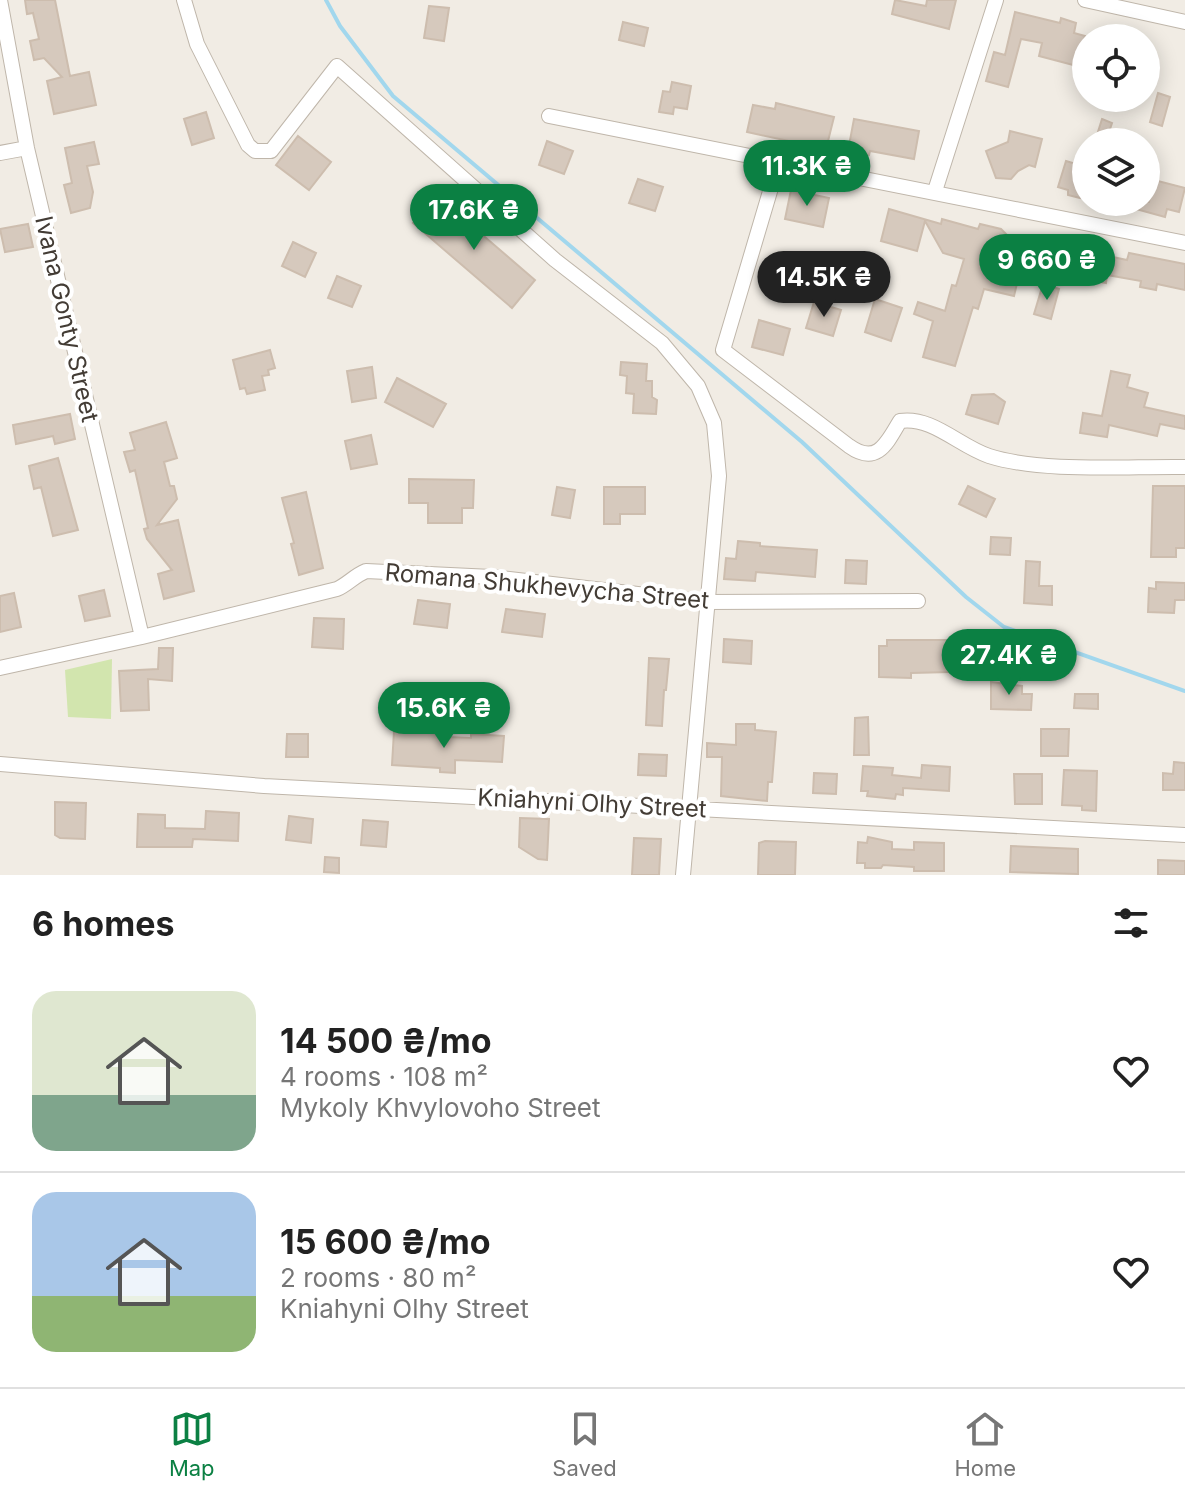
<!DOCTYPE html>
<meta charset="utf-8">
<style>
body{margin:0;font-family:Inter,sans-serif;background:#f2f2f2;color:#222;height:100vh;display:flex;flex-direction:column;font-size:30px;white-space:nowrap}
*{box-sizing:border-box;margin:0}
p{font-size:26px;color:#767676}
.icon{flex:none;width:44px;height:44px;fill:none;stroke:currentColor;stroke-width:2;stroke-linecap:round;stroke-linejoin:round}
.map{position:relative;height:875px;overflow:hidden}
.drawer{display:flex;flex-direction:column;background:#fff;flex:1}
.drawer>*{flex:none}
.tools{position:absolute;left:1072px;top:24px;display:grid;gap:16px}
.tools a{display:grid;place-items:center;width:88px;height:88px;border-radius:50%;background:#fff;box-shadow:0 4px 20px #0003;font-size:40px}
.price{position:absolute;translate:-50% -68px;padding:0 18px;border-radius:28px;background:#0b8043;color:#fff;font-size:26px;line-height:52px;filter:drop-shadow(0 2px 4px #0008)}
.price::after{content:'';position:absolute;left:50%;top:48px;width:24px;height:18px;margin-left:-12px;background:inherit;clip-path:polygon(0 0,100% 0,50% 100%)}
.price.current{background:#222;color:#fff}
ul{padding:0;list-style:none}
li{display:flex;align-items:center;gap:24px;height:200px;padding:0 32px}
li+li{border-top:2px solid #e0e0e0}
li span{display:grid;place-items:center;flex:none;width:224px;height:160px;border-radius:24px;color:#555}
li>.icon{margin-inline-start:auto}
span .icon{width:96px;height:96px;fill:#fffc;stroke-width:1}
li b{font-size:34px}
h2{display:flex;justify-content:space-between;align-items:center;height:96px;padding:0 32px;font-size:34px}
.dock{display:flex;justify-content:space-around;align-items:center;height:112px;border-top:2px solid #e0e0e0;background:#fff;font-size:22px;color:#767676}
.dock a{display:grid;justify-items:center;gap:4px}
.dock .current{color:#0b8043}
.map>svg:first-child{display:block}
.green{fill:#d2e5ae}
.lines{fill:none;stroke-linecap:round;stroke-linejoin:round}
.stream{stroke:#a2d7ed;stroke-width:4}
.building{fill:#d6c9bd;stroke:#cdbdae;stroke-width:2}
.street-casing{stroke:#bfb6aa;stroke-width:16}
.street{stroke:#fff;stroke-width:14}
.labels{text-anchor:middle;dominant-baseline:central;stroke-width:8;stroke-linejoin:round;paint-order:stroke}
.street-label{font-size:24px;fill:#433c35;stroke:#fff}
</style>
<div class="map">
<svg width="1185" height="875" viewBox="0 0 1185 875">
<rect width="100%" height="100%" fill="#f1ece4"/>
<path class="green" d="M112 659 111 719 68 717 65 670Z"/>
<g class="lines">
<path class="stream" d="M326 0 340 26 393 96 802 442 966 597 1004 627 1185 691"/>
</g>
<path class="building" d="M25 0H55L70 76 89 72 96 105 54 114 47 81 62 77 44 58 34 60 30 41 39 39 33 13 27 14Z
M895 0 926 6 927 0H956L949 29 892 14Z
M429 6 449 8 444 41 424 38Z
M1015 12 1060 23 1061 18 1076 23 1074 33 1085 36 1077 66 1039 56 1042 43 1021 39 1008 87 986 81 994 52 1005 55Z
M623 22 648 28 644 46 619 40Z
M672 82 691 86 687 109 674 107 673 114 659 112 663 91 670 92Z
M1158 93 1170 97 1162 126 1150 122Z
M776 103 834 117 826 149 747 132 753 105 775 109Z
M206 112 214 138 192 145 184 119Z
M854 119 919 131 914 159 870 151 869 155 848 151Z
M1102 119 1112 123 1106 141 1096 138Z
M1010 131 1042 139 1035 167 1029 165 1018 171 1011 179 996 178 986 151 1008 142Z
M298 136 331 162 309 190 276 165Z
M547 141 573 151 564 174 539 165Z
M94 142 99 164 87 166 93 192 90 208 71 213 64 185 72 183 65 148Z
M1066 161 1086 167V179L1080 198 1068 195V190L1058 187Z
M638 179 663 187 655 211 629 203Z
M1154 180 1185 188 1179 212 1167 209 1165 217 1125 206V202H1149Z
M791 190 829 198 823 227 785 219Z
M436 195 535 280 512 308 413 223Z
M889 209 941 224 942 219 978 229 980 224 1001 229 1009 237 1000 262 1019 275 1014 296 984 289 978 309 973 307 955 366 923 357 933 321 914 314 918 302 945 311 952 285 956 286 964 259 943 253 925 221 917 251 881 241Z
M28 224 33 247 5 252 0 229Z
M293 242 316 253 305 277 282 266Z
M1085 251 1127 260 1129 253 1185 264V290L1157 284 1156 290 1140 287 1141 281 1107 275 1106 283 1079 278Z
M337 276 361 286 352 307 328 298Z
M1043 284 1059 289 1051 319 1034 314Z
M875 299 902 308 891 341 865 332Z
M814 302 841 310 833 336 806 328Z
M759 320 790 329 783 355 752 347Z
M270 350 275 368 268 370 269 375 262 376 265 390 247 394 245 388 240 389 233 360Z
M621 362 647 364 646 381H652V397L657 400 656 414 633 413 634 394 626 393 627 376 620 375Z
M372 367 376 398 352 402 347 371Z
M1111 371 1130 375 1127 387 1148 393 1144 407 1185 416V429L1160 424 1157 436 1109 425 1107 437 1080 433 1083 413 1102 416Z
M397 378 446 404 433 427 385 402Z
M994 394 1005 402 998 424 966 414 972 395Z
M70 414 75 439 55 444 53 436 16 444 13 425Z
M166 422 177 458 164 462 170 486H174L177 499 157 525 178 520 194 591 164 599 158 574 172 570 147 539 144 529 148 528 135 470 130 472 124 452 135 450 130 433Z
M371 435 377 464 351 469 345 441Z
M58 458 78 530 53 536 41 487 34 489 29 466Z
M409 479 474 480 473 508H462V523H428V503H409Z
M968 486 995 499 986 517 959 504Z
M1153 486H1185V548H1176V557H1151Z
M557 487 575 490 570 518 552 515Z
M604 487H645V514H620V524H604Z
M306 492 323 568 299 575 291 544 294 543 282 498Z
M991 537 1011 538 1010 555 990 554Z
M738 541 760 543V546L817 550 815 577 756 572 755 581 724 579 726 558 736 559Z
M846 560 867 561 866 584 845 583Z
M1026 561 1040 562 1039 586H1052V605L1024 603Z
M1156 582 1185 583V600H1175L1174 613 1148 612 1149 588 1156 589Z
M104 590 110 616 85 621 79 596Z
M14 593 21 627 0 632V596Z
M418 600 450 604 447 628 414 624Z
M506 609 545 614 542 637 502 632Z
M314 618 344 619 343 649 312 647Z
M724 639 752 641 751 664 723 662Z
M887 640H949L950 672 911 673V678L879 677V646H887Z
M159 648H173L172 681 148 679 149 710 121 711 119 671 158 669Z
M649 658 669 659 666 690H664L662 726 646 725Z
M991 682 1022 686V694H1032L1031 710 991 709Z
M1075 694H1098V709L1074 708Z
M868 717 869 755H854L855 718Z
M736 724H755V730L776 732 772 782H768L767 801 721 796 722 757H707V743L736 745Z
M1041 729H1069L1068 756H1041Z
M394 731 447 734V737L471 738V734L504 736 502 762 455 760V773L440 772V768L392 765Z
M287 734H308V757H286Z
M639 754 667 755 666 776 638 775Z
M1174 762 1185 763V790H1163V773L1173 774Z
M922 765 950 767 949 791 903 788V795L896 794 895 799 867 796 868 791H861L863 766 893 768 892 775 921 778Z
M1064 770 1097 771 1096 811 1082 810V806L1062 805Z
M814 773 837 774 836 794 813 793Z
M1014 774H1042V804H1015Z
M55 802 86 803 85 839 60 838 55 835Z
M206 811 239 813 238 841 193 839 192 847H137L138 814 165 815V828L205 829Z
M289 816 313 819 311 843 286 840Z
M520 818 549 819 547 860 538 859 519 847Z
M363 820 388 822 386 847 361 845Z
M868 837 892 842V849L914 850V842L944 843V871H914V867L883 865 881 868H865V863H857L858 842 867 843Z
M634 838 661 839 659 875H632Z
M765 841 796 842 795 875H758L759 843Z
M1011 846 1078 849V874L1010 872Z
M325 857 339 858V873L324 872Z
M1158 860 1185 861V875H1158Z"/>
<g class="lines">
<defs>
<path id="street" d="M0 0 27 148 142 637
M184 0 197 44 248 145 255 151H271L337 66 555 260 662 343 698 386 714 423 719 476 683 875
M1085 0 1185 22
M549 116 1185 243
M0 153 27 148
M779 161 723 350 849 446C877 466 887 443 900 421 932 416 959 446 989 456 1043 473 1127 466 1185 467
M935 191 996 0
M0 668 142 637 337 589C348 584 354 576 366 571L492 577 706 602 918 601
M0 764 264 786 1185 835"/>
</defs>
<use href="#street" class="street-casing"/>
<use href="#street" class="street"/>
</g>
<g class="labels">
<g class="street-label">
<text transform="translate(67 319) rotate(77)">Ivana Gonty Street</text>
<text transform="translate(547 586) rotate(5)">Romana Shukhevycha Street</text>
<text transform="translate(592 803) rotate(3)">Kniahyni Olhy Street</text>
</g>
</g>
</svg>
<div class="tools">
<a><svg class="icon" aria-label="locate" viewBox="0 0 24 24"><circle cx="12" cy="12" r="6"/><path d="M12 2v4M12 18v4M2 12h4M18 12h4"/></svg></a>
<a><svg class="icon" aria-label="layers" viewBox="0 0 24 24"><path d="M12 4l9 5-9 5-9-5zM3 14l9 5 9-5"/></svg></a>
</div>
<b class="price" style="left:807px;top:208px">11.3K ₴</b>
<b class="price" style="left:474px;top:252px">17.6K ₴</b>
<b class="price" style="left:1047px;top:302px">9 660 ₴</b>
<b class="price current" style="left:824px;top:319px">14.5K ₴</b>
<b class="price" style="left:1009px;top:697px">27.4K ₴</b>
<b class="price" style="left:444px;top:750px">15.6K ₴</b>
</div>
<section class="drawer">
<h2>6 homes<svg class="icon" aria-label="filters" viewBox="0 0 24 24"><path d="M4 7h16M4 17h16"/><circle cx="9" cy="7" r="2"/><circle cx="15" cy="17" r="2"/></svg></h2>
<ul>
<li><span style="background:linear-gradient(#dfe7d0 65%,#7fa58c 0)"><svg class="icon" aria-label="home" viewBox="0 0 24 24"><path d="M3 11l9-7 9 7M6 9v11h12V9"/></svg></span><div><b>14 500 ₴/mo</b><p>4 rooms · 108 m²</p><p>Mykoly Khvylovoho Street</p></div><svg class="icon" aria-label="heart" viewBox="0 0 24 24"><path d="M12 20l-8-8c-3-5 5-10 8-4 3-6 11-1 8 4z"/></svg></li>
<li><span style="background:linear-gradient(#a9c7e8 65%,#8fb573 0)"><svg class="icon" aria-label="home" viewBox="0 0 24 24"><path d="M3 11l9-7 9 7M6 9v11h12V9"/></svg></span><div><b>15 600 ₴/mo</b><p>2 rooms · 80 m²</p><p>Kniahyni Olhy Street</p></div><svg class="icon" aria-label="heart" viewBox="0 0 24 24"><path d="M12 20l-8-8c-3-5 5-10 8-4 3-6 11-1 8 4z"/></svg></li>
</ul>
</section>
<nav class="dock">
<a class="current"><svg class="icon" aria-label="map" viewBox="0 0 24 24"><path d="M3 6l6-2 6 2 6-2v14l-6 2-6-2-6 2zM9 4v14M15 6v14"/></svg>Map</a>
<a><svg class="icon" aria-label="saved" viewBox="0 0 24 24"><path d="M7 4h10v16l-5-4-5 4z"/></svg>Saved</a>
<a><svg class="icon" aria-label="home" viewBox="0 0 24 24"><path d="M3 11l9-7 9 7M6 9v11h12V9"/></svg>Home</a>
</nav>
